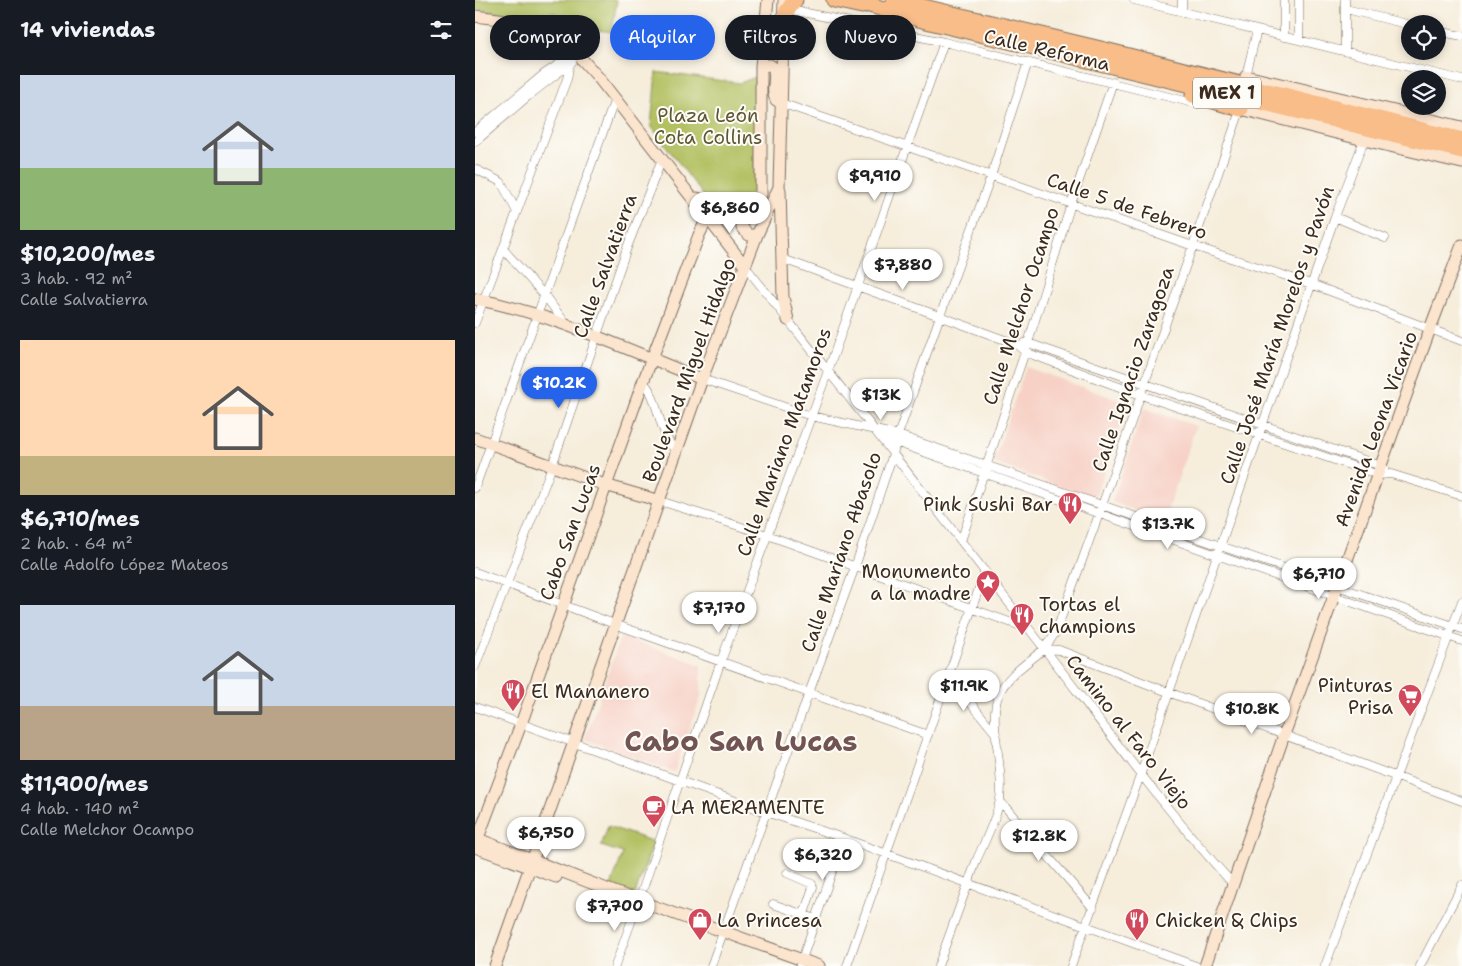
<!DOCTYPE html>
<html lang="es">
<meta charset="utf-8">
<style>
body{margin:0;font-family:"Shantell Sans",sans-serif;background:#242831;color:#f1f3f6;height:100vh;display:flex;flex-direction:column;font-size:19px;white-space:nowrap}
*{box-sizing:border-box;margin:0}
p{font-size:16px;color:#9ea1a6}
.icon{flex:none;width:28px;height:28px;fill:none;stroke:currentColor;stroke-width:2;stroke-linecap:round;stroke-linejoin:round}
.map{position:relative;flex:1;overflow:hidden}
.panel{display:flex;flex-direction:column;background:#171b24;width:475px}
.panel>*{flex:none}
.guide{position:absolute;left:15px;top:15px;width:475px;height:45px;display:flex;gap:10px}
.buttons{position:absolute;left:926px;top:15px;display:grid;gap:10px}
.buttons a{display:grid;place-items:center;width:45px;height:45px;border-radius:50%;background:#171b24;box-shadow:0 2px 8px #0003;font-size:25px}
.price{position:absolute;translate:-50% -42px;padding:0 11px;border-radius:18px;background:#fff;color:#222;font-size:16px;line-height:32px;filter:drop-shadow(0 1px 2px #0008)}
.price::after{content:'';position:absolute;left:50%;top:30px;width:15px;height:11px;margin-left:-8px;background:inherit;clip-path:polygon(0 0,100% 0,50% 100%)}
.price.active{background:#2563eb;color:#fff}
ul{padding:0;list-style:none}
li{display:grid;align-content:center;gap:10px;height:265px;padding:0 20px}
li span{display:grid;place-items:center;height:155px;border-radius:0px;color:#555}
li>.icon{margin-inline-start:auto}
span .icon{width:90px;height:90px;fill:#fffc;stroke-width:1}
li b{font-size:21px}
h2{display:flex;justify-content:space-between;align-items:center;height:60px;padding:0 20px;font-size:21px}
.chip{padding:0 18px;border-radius:22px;background:#171b24;box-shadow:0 2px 8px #0003;font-size:18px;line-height:45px}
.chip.active{background:#2563eb;color:#fff}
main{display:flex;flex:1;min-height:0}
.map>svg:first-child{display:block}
.built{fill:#f7d1c6}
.green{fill:#b4c163;stroke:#787640}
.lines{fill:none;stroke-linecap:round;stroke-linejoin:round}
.street-casing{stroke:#7c6e60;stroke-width:9}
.secondary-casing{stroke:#7c6e60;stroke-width:13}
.highway-casing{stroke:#7c6e60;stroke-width:17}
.street{stroke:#fff;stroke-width:8}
.secondary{stroke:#fce5cf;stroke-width:11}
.highway{stroke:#f8bd88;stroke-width:15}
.labels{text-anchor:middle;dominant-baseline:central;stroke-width:4;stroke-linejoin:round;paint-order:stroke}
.shield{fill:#fdfcf7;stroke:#75695f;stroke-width:1}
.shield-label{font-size:18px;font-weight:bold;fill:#3b2a1e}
.street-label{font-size:19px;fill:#3b2a1e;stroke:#fdfcf7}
.park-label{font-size:19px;fill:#5f5733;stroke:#fdfcf7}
.poi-label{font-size:19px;fill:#3b2a1e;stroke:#fdfcf7;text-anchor:start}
.town-label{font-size:29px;font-weight:bold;fill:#725553;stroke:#fdfcf7}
</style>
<main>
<section class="panel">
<h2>14 viviendas<svg class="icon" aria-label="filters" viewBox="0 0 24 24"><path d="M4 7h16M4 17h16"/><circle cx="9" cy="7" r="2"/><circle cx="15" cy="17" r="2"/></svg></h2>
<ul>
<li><span style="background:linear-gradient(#c9d6e8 60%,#8fb573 0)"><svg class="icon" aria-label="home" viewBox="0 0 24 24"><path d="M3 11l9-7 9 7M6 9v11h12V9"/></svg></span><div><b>$10,200/mes</b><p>3 hab. · 92 m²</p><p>Calle Salvatierra</p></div></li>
<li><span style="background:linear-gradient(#ffd9b3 75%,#c2b280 0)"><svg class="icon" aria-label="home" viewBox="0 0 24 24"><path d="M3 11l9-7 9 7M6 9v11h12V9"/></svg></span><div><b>$6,710/mes</b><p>2 hab. · 64 m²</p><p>Calle Adolfo López Mateos</p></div></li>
<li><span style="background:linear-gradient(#c9d6e8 65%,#b9a48a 0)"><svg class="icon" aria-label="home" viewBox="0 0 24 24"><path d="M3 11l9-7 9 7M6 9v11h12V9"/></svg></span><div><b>$11,900/mes</b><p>4 hab. · 140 m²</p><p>Calle Melchor Ocampo</p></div></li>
</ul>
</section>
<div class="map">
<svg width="987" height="966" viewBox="0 0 987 966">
<rect width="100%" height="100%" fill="#fdfcf7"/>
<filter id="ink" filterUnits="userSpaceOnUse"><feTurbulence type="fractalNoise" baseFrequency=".02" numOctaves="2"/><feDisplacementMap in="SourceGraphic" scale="10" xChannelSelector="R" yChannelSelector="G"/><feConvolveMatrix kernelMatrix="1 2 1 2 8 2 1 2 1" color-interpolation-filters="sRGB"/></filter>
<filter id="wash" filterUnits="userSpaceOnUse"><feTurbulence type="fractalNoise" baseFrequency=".0096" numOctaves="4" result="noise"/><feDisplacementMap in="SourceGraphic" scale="20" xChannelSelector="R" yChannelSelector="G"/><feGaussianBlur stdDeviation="1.12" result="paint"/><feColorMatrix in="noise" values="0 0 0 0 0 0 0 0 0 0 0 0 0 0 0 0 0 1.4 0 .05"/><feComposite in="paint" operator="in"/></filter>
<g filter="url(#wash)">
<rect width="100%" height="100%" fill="#f6eddb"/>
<path class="built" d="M551 367 653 403 620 498 518 463Z
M669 408 721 426 689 521 637 502Z
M146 636 226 665V697L199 772 110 739Z"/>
<path class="green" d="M0 0H142L137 32 99 27 96 28 91 20 77 12 72 19 67 20 0 9Z
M181 72 265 83 280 77 281 150 279 186 275 197 264 209 251 210 231 199 176 126Z
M133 826 179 842 160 894 136 886 148 853 126 846Z"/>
</g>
<g filter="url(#ink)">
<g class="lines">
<defs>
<path id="street" d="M659 0 987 80
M707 0V12
M824 0V40
M313 9 469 42 723 104
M871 9 935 25
M962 31 987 36
M809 37V0
M870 50V0
M771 76 782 30
M306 103 718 246 836 284 987 341
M0 132 69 74 96 56
M0 142 52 97 97 62
M0 169 26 182 42 212
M860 217 910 238
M28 249 70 296 91 324
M308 259 541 344 550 352 666 395 904 475 916 474 987 496
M270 266C367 388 463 511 558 634 624 719 685 804 758 884
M0 323 92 79 95 63 92 43
M549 343H553L906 466 909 468
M227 379 336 416 423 435 987 629
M168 382C184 395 182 434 203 453
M406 437 987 641
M0 488 140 99
M185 501 292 535 554 629
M486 541 553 343 596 204 638 82
M0 572 142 625 453 735
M568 647 574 642 581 632 624 514 766 108
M0 667 77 466 153 245 187 159
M473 675 521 734
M0 707 291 812 368 838 721 966
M525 801 618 908
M312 873 337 884 338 887 329 914
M298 904 341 919
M325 965 365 849
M140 966 162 906 246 661 353 371 469 42
M236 966 334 693 380 567 418 454 423 435 465 316 516 176 553 62
M372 966 510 571
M463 966C476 930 489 894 502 859 509 843 523 815 525 799 530 769 512 719 524 694 532 675 554 662 569 649L584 650 693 692 987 801
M596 966 665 776 860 217 889 140
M850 966 987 601
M945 966 987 885"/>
<path id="secondary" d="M0 16 55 23 74 29 85 35 123 77 270 266
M286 66 295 65 298 67C303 78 295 89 301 100L306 103
M771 76 987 127
M766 109 889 140 987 163
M305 190 308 297 313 320
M222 198 255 213
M273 209 267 223V228L274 235H282
M0 299C76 313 155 351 227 379
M0 438 130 485 185 501
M3 839 142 893 344 966
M0 846 46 724 168 382 224 235 233 217C253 214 276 215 286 194V66L293 0
M0 847 81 877
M20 966 227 379 282 235 304 187 309 0
M730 966 809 735 955 329 987 245"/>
<path id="highway" d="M359 0 387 6
M377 0 451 21 987 151
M419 0 630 50 987 140
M309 23 312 11 320 0
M718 95 766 109"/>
</defs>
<use href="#street" class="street-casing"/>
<use href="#secondary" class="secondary-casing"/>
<use href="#highway" class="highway-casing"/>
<use href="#street" class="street"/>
<use href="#secondary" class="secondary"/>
<use href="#highway" class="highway"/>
</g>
</g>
<defs>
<symbol id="restaurant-pin" viewBox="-11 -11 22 30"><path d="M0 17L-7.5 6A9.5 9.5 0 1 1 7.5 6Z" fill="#d1495b" stroke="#fdfcf7"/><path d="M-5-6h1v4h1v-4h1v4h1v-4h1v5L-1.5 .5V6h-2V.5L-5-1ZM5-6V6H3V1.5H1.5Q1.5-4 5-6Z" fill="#fff"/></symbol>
<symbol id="sight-pin" viewBox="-11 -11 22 30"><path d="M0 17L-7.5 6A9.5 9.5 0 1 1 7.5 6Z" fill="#d1495b" stroke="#fdfcf7"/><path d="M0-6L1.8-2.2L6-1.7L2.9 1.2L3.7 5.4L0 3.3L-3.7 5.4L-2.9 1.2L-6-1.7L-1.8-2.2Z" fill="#fff"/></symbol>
<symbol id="supermarket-pin" viewBox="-11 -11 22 30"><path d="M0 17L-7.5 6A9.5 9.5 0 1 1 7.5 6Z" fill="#d1495b" stroke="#fdfcf7"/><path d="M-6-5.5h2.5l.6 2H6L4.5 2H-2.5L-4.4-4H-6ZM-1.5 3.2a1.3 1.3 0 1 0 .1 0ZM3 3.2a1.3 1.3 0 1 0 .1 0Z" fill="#fff"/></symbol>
<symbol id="cafe-pin" viewBox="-11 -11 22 30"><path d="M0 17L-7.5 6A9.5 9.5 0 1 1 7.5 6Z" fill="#d1495b" stroke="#fdfcf7"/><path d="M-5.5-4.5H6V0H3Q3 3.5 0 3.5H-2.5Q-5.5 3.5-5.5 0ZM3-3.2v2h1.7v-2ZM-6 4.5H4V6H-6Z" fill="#fff"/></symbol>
<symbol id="shop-pin" viewBox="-11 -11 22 30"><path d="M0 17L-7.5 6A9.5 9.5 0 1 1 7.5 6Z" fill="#d1495b" stroke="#fdfcf7"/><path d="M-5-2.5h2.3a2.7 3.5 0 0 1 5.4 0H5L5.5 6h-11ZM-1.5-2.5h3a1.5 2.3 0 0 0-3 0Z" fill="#fff"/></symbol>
</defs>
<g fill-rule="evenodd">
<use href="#restaurant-pin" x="581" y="490" width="28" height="38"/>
<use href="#sight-pin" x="499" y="568" width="28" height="38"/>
<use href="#restaurant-pin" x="533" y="601" width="28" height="38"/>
<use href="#restaurant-pin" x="24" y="677" width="28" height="38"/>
<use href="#supermarket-pin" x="921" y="682" width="28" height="38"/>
<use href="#cafe-pin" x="165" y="793" width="28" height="38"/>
<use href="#shop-pin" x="211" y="906" width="28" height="38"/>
<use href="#restaurant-pin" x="648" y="906" width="28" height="38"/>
</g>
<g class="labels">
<rect class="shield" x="718" y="77.5" width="68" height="31" rx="4"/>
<g class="shield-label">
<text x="752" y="93">MEX 1</text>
</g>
<g class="street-label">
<text transform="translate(572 50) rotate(13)">Calle Reforma</text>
<text transform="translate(652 206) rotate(19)">Calle 5 de Febrero</text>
<text transform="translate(130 266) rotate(-70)">Calle Salvatierra</text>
<text transform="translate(546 306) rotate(-72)">Calle Melchor Ocampo</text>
<text transform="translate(802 335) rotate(-71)">Calle José María Morelos y Pavón</text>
<text transform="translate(658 369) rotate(-71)">Calle Ignacio Zaragoza</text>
<text transform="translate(214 370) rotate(-70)">Boulevard Miguel Hidalgo</text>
<text transform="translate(901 429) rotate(-70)">Avenida Leona Vicario</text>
<text transform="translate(309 442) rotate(-70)">Calle Mariano Matamoros</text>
<text transform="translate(95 532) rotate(-70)">Cabo San Lucas</text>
<text transform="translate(366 552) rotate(-71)">Calle Mariano Abasolo</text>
<text transform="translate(654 732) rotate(52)">Camino al Faro Viejo</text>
</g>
<g class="park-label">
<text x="233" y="115">Plaza León<tspan x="233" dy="22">Cota Collins</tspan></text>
</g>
<g class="poi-label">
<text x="578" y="504" text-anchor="end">Pink Sushi Bar</text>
<text x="496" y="571" text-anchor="end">Monumento<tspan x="496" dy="22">a la madre</tspan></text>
<text x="564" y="604">Tortas el<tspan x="564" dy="22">champions</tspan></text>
<text x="918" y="685" text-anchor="end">Pinturas<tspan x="918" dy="22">Prisa</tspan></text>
<text x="56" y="691">El Mananero</text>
<text x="196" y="807">LA MERAMENTE</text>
<text x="242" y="920">La Princesa</text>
<text x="680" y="920">Chicken &amp; Chips</text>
</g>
<g class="town-label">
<text x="266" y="740">Cabo San Lucas</text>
</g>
</g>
</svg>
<div class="buttons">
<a><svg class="icon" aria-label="locate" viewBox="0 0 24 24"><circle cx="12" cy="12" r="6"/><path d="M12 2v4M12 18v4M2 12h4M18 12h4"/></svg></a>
<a><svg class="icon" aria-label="layers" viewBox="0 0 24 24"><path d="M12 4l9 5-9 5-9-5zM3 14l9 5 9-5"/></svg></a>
</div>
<b class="price" style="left:400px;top:202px">$9,910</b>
<b class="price" style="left:255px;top:234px">$6,860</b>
<b class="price" style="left:428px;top:291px">$7,880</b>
<b class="price active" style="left:84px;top:409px">$10.2K</b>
<b class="price" style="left:406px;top:421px">$13K</b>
<b class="price" style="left:693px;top:550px">$13.7K</b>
<b class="price" style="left:844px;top:600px">$6,710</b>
<b class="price" style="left:244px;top:634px">$7,170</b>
<b class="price" style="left:489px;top:712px">$11.9K</b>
<b class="price" style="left:777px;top:735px">$10.8K</b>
<b class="price" style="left:71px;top:859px">$6,750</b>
<b class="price" style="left:564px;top:862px">$12.8K</b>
<b class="price" style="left:348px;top:881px">$6,320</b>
<b class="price" style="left:140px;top:932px">$7,700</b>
<div class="guide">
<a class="chip">Comprar</a>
<a class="chip active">Alquilar</a>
<a class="chip">Filtros</a>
<a class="chip">Nuevo</a>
</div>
</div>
</main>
